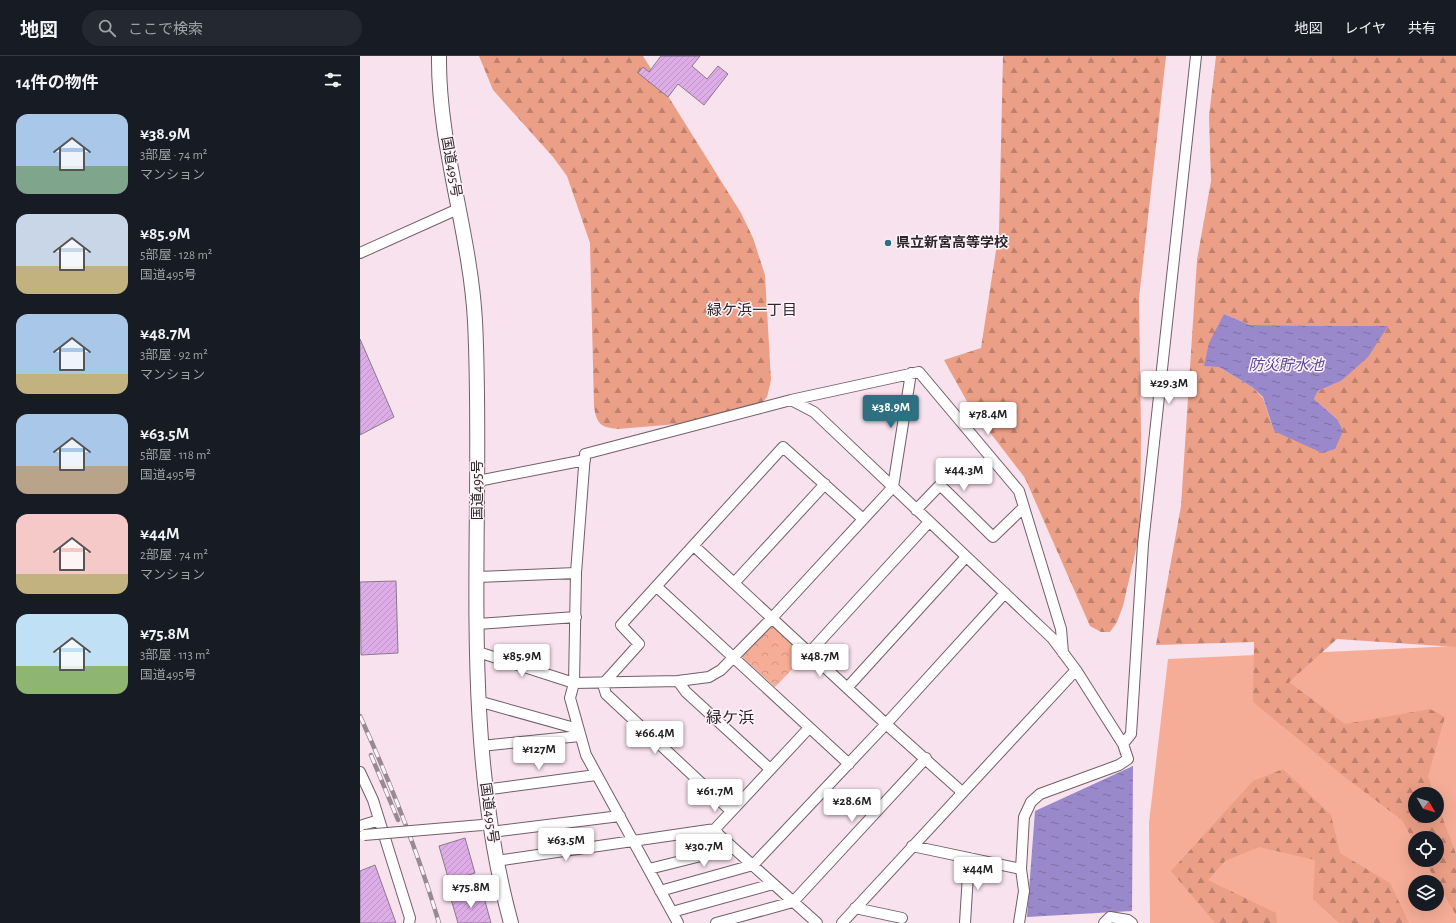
<!DOCTYPE html>
<html lang="ja">
<meta charset="utf-8">
<style>
body{margin:0;font-family:"Alegreya Sans","Noto Sans JP",sans-serif;background:#242831;color:#f1f3f6;height:100vh;display:flex;flex-direction:column;font-size:15px;white-space:nowrap}
*{box-sizing:border-box;margin:0}
p{font-size:13px;color:#9ea1a6}
.icon{flex:none;width:22px;height:22px;fill:none;stroke:currentColor;stroke-width:2;stroke-linecap:round;stroke-linejoin:round}
.map{position:relative;flex:1;overflow:hidden}
.panel{display:flex;flex-direction:column;background:#171b24;width:360px}
.panel>*{flex:none}
.needle{width:26px;rotate:128deg}
.fabs{position:absolute;left:1048px;top:731px;display:grid;gap:8px}
.fabs a{display:grid;place-items:center;width:36px;height:36px;border-radius:50%;background:#171b24;box-shadow:0 4px 16px #0002;font-size:20px}
.price{position:absolute;translate:-50% -34px;padding:0 9px;border-radius:4px;background:#fff;color:#222;font-size:13px;line-height:26px;filter:drop-shadow(0 1px 2px #0008)}
.price::after{content:'';position:absolute;left:50%;top:24px;width:12px;height:9px;margin-left:-6px;background:inherit;clip-path:polygon(0 0,100% 0,50% 100%)}
.price.active{background:#2e7082;color:#fff}
ul{padding:0;list-style:none}
li{display:flex;align-items:center;gap:12px;height:100px;padding:0 16px}
li span{display:grid;place-items:center;flex:none;width:112px;height:80px;border-radius:12px;color:#555}
li>.icon{margin-inline-start:auto}
span .icon{width:48px;height:48px;fill:#fffc;stroke-width:1}
li b{font-size:17px}
h2{display:flex;justify-content:space-between;align-items:center;height:48px;padding:0 16px;font-size:17px}
header{display:flex;align-items:center;gap:24px;box-sizing:border-box;height:56px;padding:0 20px;background:#171b24;border-bottom:1px solid #363941}
header strong{font-size:19px}
nav{display:flex;gap:22px;margin-inline-start:auto;font-size:14px}
.search{width:280px;height:36px;background:#242831;display:flex;align-items:center;gap:10px;box-sizing:border-box;padding:0 14px;border-radius:22px;color:#9ea1a6;font-size:15px}
main{display:flex;flex:1;min-height:0}
.map>svg:first-child{display:block}
.grass{fill:#f5ad97;fill-rule:evenodd}
.forest{fill:url(#forest-firs);fill-rule:evenodd}
.park{fill:url(#park-crowns)}
.water{fill:url(#water-ripples)}
.building{fill:url(#building-hatch);stroke:#887b8a}
.lines{fill:none;stroke-linecap:round;stroke-linejoin:round}
.minor-casing{stroke:#715f68;stroke-width:12}
.highway-casing{stroke:#715f68;stroke-width:16}
.minor{stroke:#fff;stroke-width:10}
.highway{stroke:#fff;stroke-width:14}
.rail-casing{stroke:#998991;stroke-width:4.5}
.rail{stroke:#fcf4f8;stroke-width:3;stroke-dasharray:9;stroke-linecap:butt}
.minor-bridge-casing{stroke:#715f68;stroke-width:12;stroke-linecap:butt}
.minor-bridge{stroke:#fff;stroke-width:10}
.poi-dot{fill:#2e7082;stroke:#fcf4f8;stroke-width:1.5}
.labels{text-anchor:middle;dominant-baseline:central;stroke-width:3;stroke-linejoin:round;paint-order:stroke}
.street-label{font-size:14px;fill:#2d2529;stroke:#fcf4f8}
.poi-label{font-size:14px;font-weight:bold;fill:#2d2529;stroke:#fcf4f8;text-anchor:start}
.neighbourhood-label{font-size:15px;fill:#2d2529;stroke:#fcf4f8}
.water-label{font-size:15px;font-style:italic;fill:#5d4494;stroke:#fcf4f8}
.quarter-label{font-size:16px;fill:#2d2529;stroke:#fcf4f8}
</style>
<header>
<strong>地図</strong>
<div class="search"><svg class="icon" aria-label="search" viewBox="0 0 24 24"><circle cx="10" cy="10" r="6"/><path d="M15 15l6 6"/></svg>ここで検索</div>
<nav><a>地図</a><a>レイヤ</a><a>共有</a></nav>
</header>
<main>
<section class="panel">
<h2>14件の物件<svg class="icon" aria-label="filters" viewBox="0 0 24 24"><path d="M4 7h16M4 17h16"/><circle cx="9" cy="7" r="2"/><circle cx="15" cy="17" r="2"/></svg></h2>
<ul>
<li><span style="background:linear-gradient(#a9c7e8 65%,#7fa58c 0)"><svg class="icon" aria-label="home" viewBox="0 0 24 24"><path d="M3 11l9-7 9 7M6 9v11h12V9"/></svg></span><div><b>¥38.9M</b><p>3部屋 · 74 m²</p><p>マンション</p></div></li>
<li><span style="background:linear-gradient(#c9d6e8 65%,#c2b280 0)"><svg class="icon" aria-label="home" viewBox="0 0 24 24"><path d="M3 11l9-7 9 7M6 9v11h12V9"/></svg></span><div><b>¥85.9M</b><p>5部屋 · 128 m²</p><p>国道495号</p></div></li>
<li><span style="background:linear-gradient(#a9c7e8 75%,#c2b280 0)"><svg class="icon" aria-label="home" viewBox="0 0 24 24"><path d="M3 11l9-7 9 7M6 9v11h12V9"/></svg></span><div><b>¥48.7M</b><p>3部屋 · 92 m²</p><p>マンション</p></div></li>
<li><span style="background:linear-gradient(#a9c7e8 65%,#b9a48a 0)"><svg class="icon" aria-label="home" viewBox="0 0 24 24"><path d="M3 11l9-7 9 7M6 9v11h12V9"/></svg></span><div><b>¥63.5M</b><p>5部屋 · 118 m²</p><p>国道495号</p></div></li>
<li><span style="background:linear-gradient(#f6c9c9 75%,#c2b280 0)"><svg class="icon" aria-label="home" viewBox="0 0 24 24"><path d="M3 11l9-7 9 7M6 9v11h12V9"/></svg></span><div><b>¥44M</b><p>2部屋 · 74 m²</p><p>マンション</p></div></li>
<li><span style="background:linear-gradient(#bfe0f5 65%,#8fb573 0)"><svg class="icon" aria-label="home" viewBox="0 0 24 24"><path d="M3 11l9-7 9 7M6 9v11h12V9"/></svg></span><div><b>¥75.8M</b><p>3部屋 · 113 m²</p><p>国道495号</p></div></li>
</ul>
</section>
<div class="map">
<svg width="1096" height="867" viewBox="0 0 1096 867">
<defs>
<pattern id="forest-firs" width="22" height="20" patternUnits="userSpaceOnUse"><rect width="22" height="20" fill="#eb9f87"/><path d="M5 1l3.5 6h-7zM16 11l3.5 6h-7z" fill="#bf816e"/></pattern>
<pattern id="park-crowns" width="20" height="18" patternUnits="userSpaceOnUse"><rect width="20" height="18" fill="#f5ad97"/><path d="M2 6a3 3 0 1 1 6 0M12 15a3 3 0 1 1 6 0" fill="none" stroke="#d29582"/></pattern>
<pattern id="water-ripples" width="26" height="14" patternUnits="userSpaceOnUse"><rect width="26" height="14" fill="#9988ca"/><path d="M2 4q2-2 4 0t4 0M15 11q2-2 4 0t4 0" fill="none" stroke="#7d6fa4"/></pattern>
<pattern id="building-hatch" width="6" height="6" patternUnits="userSpaceOnUse"><rect width="6" height="6" fill="#deace7"/><path d="M-1 1l2-2M0 6l6-6M5 7l2-2" fill="none" stroke="#bf94c6"/></pattern>
</defs>
<rect width="100%" height="100%" fill="#f8e2ed"/>
<path class="grass" d="M1096 590V867H790L789 767 808 603ZM1055 738H1077V760H1055ZM1055 782H1077V804H1055ZM1055 826H1077V848H1055Z"/>
<path class="forest" d="M119 0H283L381 157 393 182 405 219 411 324 407 341 402 347 364 364 258 373C241 371 237 369 234 351L230 187 207 120 193 101 133 34Z
M643 0H806L779 242 781 377 780 476 763 550 757 566 750 576H741L730 570 665 422 609 349 584 304 621 292 639 175Z
M856 0H1096V591L977 583 929 626 985 668 1070 653 1085 661 1068 720 1074 738H1055V760H1077V747L1096 798V859L1064 804H1077V782H1055V788L1042 764 986 722 893 646 894 586 796 589 821 450 837 204 851 125 849 60ZM864 258 890 269 1027 270 981 325 958 335 954 343 977 363 914 375 903 342 892 331 859 311Z
M923 713 971 759 980 797 1030 827 1049 867H979L953 843 955 804 899 791 865 805 848 824 916 857 917 867H855L811 815 893 725Z"/>
<path class="park" d="M413 568 446 599 415 631 382 601Z"/>
<path class="water" d="M864 258 890 269 1028 270 1008 301 981 325 958 335 954 343 977 363 983 375 975 393 962 397 914 375 903 341 892 331 859 311 844 310 849 287Z
M773 710 772 855 667 861 675 755Z"/>
<path class="building" d="M301 0H340L332 10 347 23 358 10 368 18 344 49 318 28 308 41 278 17 283 11 289 16Z
M0 283 34 361 0 379Z
M36 525 38 597 1 599 0 526Z
M105 782 115 817 89 825 79 790Z
M15 809 36 867H0V815Z
M122 834 131 867H98L91 843Z"/>
<g class="lines">
<defs>
<path id="minor" d="M0 197 98 153
M431 344 559 316 659 435 701 573 703 597
M118 425 225 404
M556 454 580 429 633 481 664 451
M334 490 526 668 602 736
M117 521 216 517
M375 526 465 428
M297 531 489 708
M117 568 216 561
M118 596 214 627 318 625 349 621 361 614 412 562 533 431 551 317
M449 597 569 466
M318 625 326 636 410 713
M243 628 279 588 261 569 423 391 503 463
M243 628 246 638 371 755
M487 632 606 501
M118 645 218 673
M763 688 771 678 783 488 836 0
M121 690 220 680
M0 716 13 744 50 862 49 867
M124 734 236 719
M0 770 19 764
M355 773 359 779 457 867
M131 776 260 760
M552 790 661 813
M136 805 355 773 449 672
M289 813 373 792
M300 835 393 809 526 668 645 537
M495 852 542 862
M312 856 413 828
M318 867 226 699 210 642 214 627 216 517 225 398 431 344 454 356 692 582 716 614 763 688 768 703 759 709 680 738 671 746 664 761 661 813 664 835 659 867
M356 867 433 846 566 702
M482 867 716 614
M605 867 609 802
M744 867 750 861 768 864 772 867"/>
<path id="highway" d="M79 0C78 90 110 175 115 265 125 465 97 671 151 867"/>
</defs>
<use href="#minor" class="minor-casing"/>
<use href="#highway" class="highway-casing"/>
<use href="#minor" class="minor"/>
<use href="#highway" class="highway"/>
<defs>
<path id="rail" d="M0 660C31 728 58 796 79 867
M11 699 38 764"/>
</defs>
<use href="#rail" class="rail-casing"/>
<use href="#rail" class="rail"/>
<defs>
<path id="minor-bridge" d="M4 779 122 769"/>
</defs>
<use href="#minor-bridge" class="minor-bridge-casing"/>
<use href="#minor-bridge" class="minor-bridge"/>
</g>
<circle class="poi-dot" cx="528" cy="187" r="4"/>
<g class="labels">
<g class="street-label">
<text transform="translate(91 111) rotate(80)">国道495号</text>
<text transform="translate(118 434) rotate(-90)">国道495号</text>
<text transform="translate(129 757) rotate(82)">国道495号</text>
</g>
<g class="poi-label">
<text x="536" y="187">県立新宮高等学校</text>
</g>
<g class="neighbourhood-label">
<text x="392" y="254">緑ケ浜一丁目</text>
</g>
<g class="water-label">
<text x="926" y="309">防災貯水池</text>
</g>
<g class="quarter-label">
<text x="370" y="662">緑ケ浜</text>
</g>
</g>
</svg>
<div class="fabs">
<a><svg class="needle" viewBox="-14 -14 28 28"><path d="M0-13l5 13h-10z" fill="#e53935"/><path d="M0 13l5-13h-10z" fill="#9ea1a6"/></svg></a>
<a><svg class="icon" aria-label="locate" viewBox="0 0 24 24"><circle cx="12" cy="12" r="6"/><path d="M12 2v4M12 18v4M2 12h4M18 12h4"/></svg></a>
<a><svg class="icon" aria-label="layers" viewBox="0 0 24 24"><path d="M12 4l9 5-9 5-9-5zM3 14l9 5 9-5"/></svg></a>
</div>
<b class="price" style="left:809px;top:349px">¥29.3M</b>
<b class="price active" style="left:531px;top:373px">¥38.9M</b>
<b class="price" style="left:628px;top:380px">¥78.4M</b>
<b class="price" style="left:604px;top:436px">¥44.3M</b>
<b class="price" style="left:162px;top:622px">¥85.9M</b>
<b class="price" style="left:460px;top:622px">¥48.7M</b>
<b class="price" style="left:295px;top:699px">¥66.4M</b>
<b class="price" style="left:179px;top:715px">¥127M</b>
<b class="price" style="left:355px;top:757px">¥61.7M</b>
<b class="price" style="left:492px;top:767px">¥28.6M</b>
<b class="price" style="left:206px;top:806px">¥63.5M</b>
<b class="price" style="left:344px;top:812px">¥30.7M</b>
<b class="price" style="left:618px;top:835px">¥44M</b>
<b class="price" style="left:111px;top:853px">¥75.8M</b>
</div>
</main>
